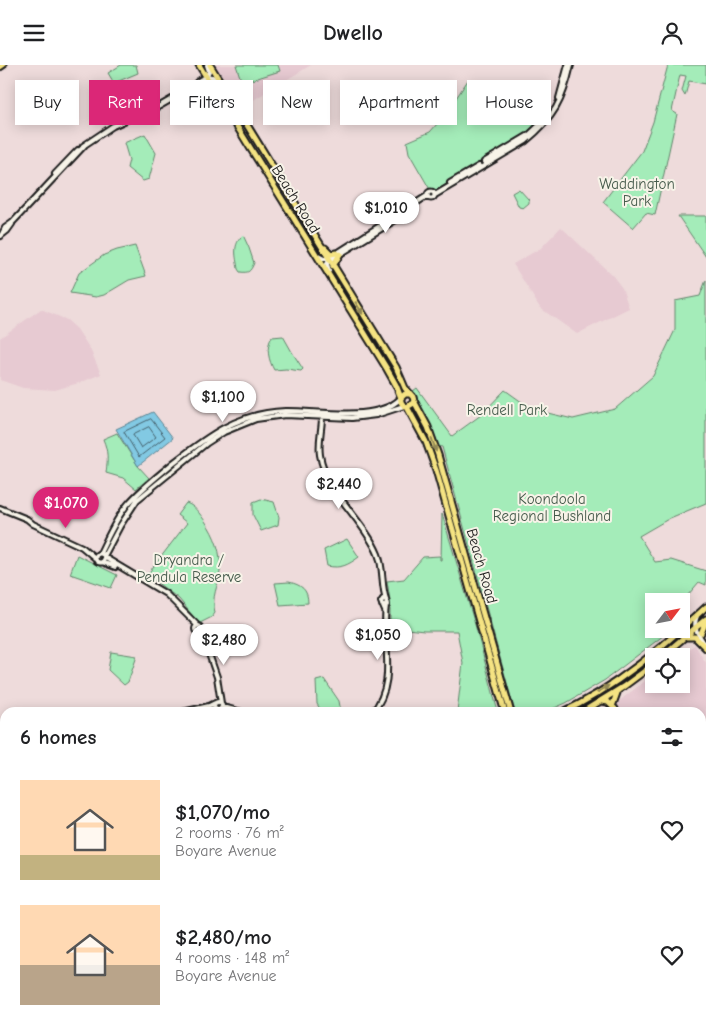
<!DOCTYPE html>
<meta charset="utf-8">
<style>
body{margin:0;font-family:"Comic Neue",sans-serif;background:#f6f6f6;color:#202124;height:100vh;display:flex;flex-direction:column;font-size:19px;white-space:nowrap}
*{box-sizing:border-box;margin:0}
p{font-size:16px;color:#757577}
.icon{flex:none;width:28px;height:28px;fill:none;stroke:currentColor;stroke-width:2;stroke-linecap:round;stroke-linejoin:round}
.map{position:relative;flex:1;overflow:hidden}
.side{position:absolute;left:0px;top:642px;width:706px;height:321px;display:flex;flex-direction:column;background:#fff;border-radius:15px 15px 0 0;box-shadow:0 2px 12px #0003}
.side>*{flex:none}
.top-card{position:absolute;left:15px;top:15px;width:676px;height:45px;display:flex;gap:10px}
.needle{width:32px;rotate:58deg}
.controls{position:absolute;left:645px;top:528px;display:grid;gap:10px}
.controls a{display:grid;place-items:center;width:45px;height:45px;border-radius:0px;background:#fff;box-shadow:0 2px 12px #0003;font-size:25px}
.price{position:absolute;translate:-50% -42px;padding:0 11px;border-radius:18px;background:#fff;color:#222;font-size:16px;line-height:32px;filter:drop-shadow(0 1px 2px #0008)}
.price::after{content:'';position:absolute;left:50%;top:30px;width:15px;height:11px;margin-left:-8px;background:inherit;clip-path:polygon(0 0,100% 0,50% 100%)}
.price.current{background:#db2777;color:#fff}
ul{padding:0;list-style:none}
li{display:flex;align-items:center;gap:15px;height:125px;padding:0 20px}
li span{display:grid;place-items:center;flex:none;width:140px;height:100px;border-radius:0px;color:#555}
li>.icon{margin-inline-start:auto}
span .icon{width:60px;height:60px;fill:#fffc;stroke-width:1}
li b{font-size:21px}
h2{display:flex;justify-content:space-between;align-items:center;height:60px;padding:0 20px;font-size:21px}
.pill{padding:0 18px;border-radius:0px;background:#fff;box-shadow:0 2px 12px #0003;font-size:18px;line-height:45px}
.pill.current{background:#db2777;color:#fff}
header{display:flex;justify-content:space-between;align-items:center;height:65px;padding:0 20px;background:#fff;font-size:22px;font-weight:700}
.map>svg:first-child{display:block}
.built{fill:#e7cad2}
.green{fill:#a4ecb9;stroke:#60846a}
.water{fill:#82c9e3;stroke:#598493}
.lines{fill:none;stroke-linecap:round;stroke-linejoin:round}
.shore{stroke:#45616c;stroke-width:1}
.minor-casing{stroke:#1c1c1c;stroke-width:8}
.major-casing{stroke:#1c1c1c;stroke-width:9}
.minor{stroke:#f7f3e8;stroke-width:4}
.major{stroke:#f5e382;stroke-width:5}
.oneway{fill:#938954}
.labels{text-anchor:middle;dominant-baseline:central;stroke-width:4;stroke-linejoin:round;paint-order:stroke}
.park-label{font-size:15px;fill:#455a4b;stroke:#f7f3e8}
.street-label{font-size:15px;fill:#1c1c1c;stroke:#f7f3e8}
</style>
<header><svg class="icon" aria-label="menu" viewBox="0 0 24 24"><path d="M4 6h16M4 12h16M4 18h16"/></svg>Dwello<svg class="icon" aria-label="person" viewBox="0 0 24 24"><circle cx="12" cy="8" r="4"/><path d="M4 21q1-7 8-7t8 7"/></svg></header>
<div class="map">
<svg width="706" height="963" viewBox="0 0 706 963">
<rect width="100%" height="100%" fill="#eedbdb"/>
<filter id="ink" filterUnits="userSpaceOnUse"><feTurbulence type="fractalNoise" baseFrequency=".02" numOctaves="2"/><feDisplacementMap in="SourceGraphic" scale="10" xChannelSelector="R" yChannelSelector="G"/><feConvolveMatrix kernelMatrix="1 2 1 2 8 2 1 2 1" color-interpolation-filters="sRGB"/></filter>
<g filter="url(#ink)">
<path class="built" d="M215 0H311L242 42Z
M561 162 613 211 622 223 629 243 577 269 540 243 513 199 541 183Z
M41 244 67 255 77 264 90 284 101 309 82 317 55 325 23 323 0 315V273Z
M695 580 706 598V963H140L147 959H701V648L600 647 614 640 654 609V619H681V591H675Z
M0 748 5 755V959H106L99 963H0Z"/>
<path class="green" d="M121 0H136L138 8 114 18 108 8Z
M236 0H278L280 6 242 18Z
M668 0H706V19L689 16 685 31 682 26 686 11 680 10 672 46 677 49 655 150 646 148 633 163 603 137 642 86 653 57Z
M468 15 509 37 537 62 432 128 409 88 407 77 430 67 445 50Z
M73 21C82 36 70 42 59 50H56L46 37Z
M145 69 156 88 149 114 143 116 127 103 129 95 124 78Z
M519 124 529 135V138L523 143 519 142 512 128Z
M678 151H706V192Z
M243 170 249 183 254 198C250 207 249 208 240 207L238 204C236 191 232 180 243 170Z
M135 181 146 211 129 215 104 230 96 232 70 228 79 208 104 190 117 185Z
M706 215V438L670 453 639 471 655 497 671 495 706 506V520L699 517 682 537 687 548 686 549 687 552 681 557V536H654V564H672L605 615 566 638 545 647H515L442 382 435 380 419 337 413 326 417 323 452 371 481 350 505 325 526 340 539 346 573 354 615 344 653 311 675 265V236L700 231Z
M283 271 292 287 303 304 301 306 286 304 274 305C269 296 265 282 272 272Z
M117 368 138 401 149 413 136 424 123 413 106 408C108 394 108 386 103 374Z
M261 434 274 437 279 452 278 460 261 466 253 450V437Z
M186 438C195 441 199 448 205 456 215 471 222 488 220 507 218 523 211 530 215 548L212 552 200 558 197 556 179 534 147 510 187 458 177 450Z
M442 449 476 563 498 647H457L463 598 457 566H424L390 562V535L387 516 404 514 423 492 440 491V495H441Z
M347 474 359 492C348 500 341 504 327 501L324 485Z
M77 490 117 510 111 523 70 509Z
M289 517C301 520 308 524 308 538L280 540 275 518Z
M111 587 137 591 128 617 124 620 108 605Z
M324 614 339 636 341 647H322L317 639 316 616Z"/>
<path class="water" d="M153 347 173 373 138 401 116 364Z"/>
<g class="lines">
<path class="shore" d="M151 354 165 372 139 392 124 367Z
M149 362 156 372 141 383 133 370Z"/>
<defs>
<path id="minor" d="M197 17C204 12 211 9 218 15
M559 33 568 0
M132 54 137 53 158 42 205 15 209 6 207 0
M83 81 113 61 135 51 144 49
M484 97 529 70 546 54
M55 109 78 85
M450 118 479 101
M427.5 130a3.5 3.5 0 1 1 7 0a3.5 3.5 0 1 1-7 0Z
M435 130 526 76C554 53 563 35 571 0
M2 170 7 166 12 159
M1 171 5 163 12 158 84 81
M318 191 324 194H332L415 143
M329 206 327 199 331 192 427 131
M322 352C322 364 318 377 320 390 326 427 364 455 378 489 384 504 381 520 386 534
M0 443 27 454 33 459 82 482 95 493
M100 488C108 472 116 453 128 439 142 423 158 411 173 398 209 370 238 348 285 346 317 345 375 358 400 334
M95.5 493a4.5 4.5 0 1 1 9 0a4.5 4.5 0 1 1-9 0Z
M104 491 120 461 137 435 207 378 224 367 256 354 285 350 352 353 376 350 404 341
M104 492 166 529 198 561
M102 497 115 502
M382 540H387L386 534H383L381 537 385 546
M697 551C692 562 698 569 704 578
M195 564a3 3 0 1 1 6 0a3 3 0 1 1-6 0Z
M201 566 217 612 221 638
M214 641a4 4 0 1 1 8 0a4 4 0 1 1-8 0Z
M221 643H227L246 648
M178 648 209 641 215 638
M372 648C399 617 381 576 386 540
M701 922 706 919
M636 963 643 959"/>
<path id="major" d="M199 0 387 304 396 320 401 333
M210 0 396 302 405 323 413 332 414 336 412 339 407 342C402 340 400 337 401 333L405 329H410
M0 2 3 0
M200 19H204L211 24
M325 183 331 189 336 188
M333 201 340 189
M414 336 428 362 438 390 511 648
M407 342 426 377 436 405 505 648
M701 568 706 557
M686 572H695L706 583
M662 591 706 554
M602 636 608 637 615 644
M613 639 617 628
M561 648C616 623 662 582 706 542
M581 648 623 622 654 599
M0 704 5 712
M539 959V963
M544 959V963
M111 963 117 959
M126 963 132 959"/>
</defs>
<use href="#minor" class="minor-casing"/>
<use href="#major" class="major-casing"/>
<use href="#minor" class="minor"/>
<use href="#major" class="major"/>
</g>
<defs><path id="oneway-solid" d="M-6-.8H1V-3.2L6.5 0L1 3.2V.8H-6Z" transform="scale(1.25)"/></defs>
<g class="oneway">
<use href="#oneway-solid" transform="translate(359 243) rotate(59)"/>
<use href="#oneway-solid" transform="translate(434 380) rotate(71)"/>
<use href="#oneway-solid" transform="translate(603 624) rotate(-32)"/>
</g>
</g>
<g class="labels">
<g class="park-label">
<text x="637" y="119">Waddington<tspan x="637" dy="17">Park</tspan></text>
<text x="507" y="345">Rendell Park</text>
<text x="552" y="434">Koondoola<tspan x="552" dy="17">Regional Bushland</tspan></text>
<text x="189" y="495">Dryandra /<tspan x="189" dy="17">Pendula Reserve</tspan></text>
</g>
<g class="street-label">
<text transform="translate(296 134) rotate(58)">Beach Road</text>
<text transform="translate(482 501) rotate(74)">Beach Road</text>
</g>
</g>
</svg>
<div class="controls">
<a><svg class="needle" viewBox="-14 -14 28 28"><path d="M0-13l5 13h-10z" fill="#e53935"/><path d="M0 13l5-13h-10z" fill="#757577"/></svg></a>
<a><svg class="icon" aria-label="locate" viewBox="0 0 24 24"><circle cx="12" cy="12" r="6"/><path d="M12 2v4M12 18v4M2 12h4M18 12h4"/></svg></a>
</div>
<b class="price" style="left:386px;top:169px">$1,010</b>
<b class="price" style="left:223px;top:358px">$1,100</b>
<b class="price" style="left:339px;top:445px">$2,440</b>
<b class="price current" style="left:66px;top:464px">$1,070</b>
<b class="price" style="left:378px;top:596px">$1,050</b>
<b class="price" style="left:224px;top:601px">$2,480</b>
<div class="top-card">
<a class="pill">Buy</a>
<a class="pill current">Rent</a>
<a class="pill">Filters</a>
<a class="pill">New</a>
<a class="pill">Apartment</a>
<a class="pill">House</a>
</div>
<section class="side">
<h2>6 homes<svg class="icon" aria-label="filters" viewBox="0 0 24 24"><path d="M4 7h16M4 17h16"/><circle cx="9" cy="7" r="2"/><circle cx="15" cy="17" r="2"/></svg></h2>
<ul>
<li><span style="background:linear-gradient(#ffd9b3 75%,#c2b280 0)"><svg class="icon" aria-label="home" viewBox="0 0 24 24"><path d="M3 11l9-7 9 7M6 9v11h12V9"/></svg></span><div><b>$1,070/mo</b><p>2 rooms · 76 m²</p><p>Boyare Avenue</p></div><svg class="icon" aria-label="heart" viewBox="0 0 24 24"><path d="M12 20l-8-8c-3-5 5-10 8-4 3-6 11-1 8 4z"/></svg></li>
<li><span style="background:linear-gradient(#ffd9b3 60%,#b9a48a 0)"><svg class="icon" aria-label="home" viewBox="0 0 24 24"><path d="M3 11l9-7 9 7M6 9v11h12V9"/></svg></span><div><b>$2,480/mo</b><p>4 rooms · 148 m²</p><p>Boyare Avenue</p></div><svg class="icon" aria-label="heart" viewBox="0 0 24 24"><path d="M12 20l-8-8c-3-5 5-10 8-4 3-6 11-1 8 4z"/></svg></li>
</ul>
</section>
</div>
